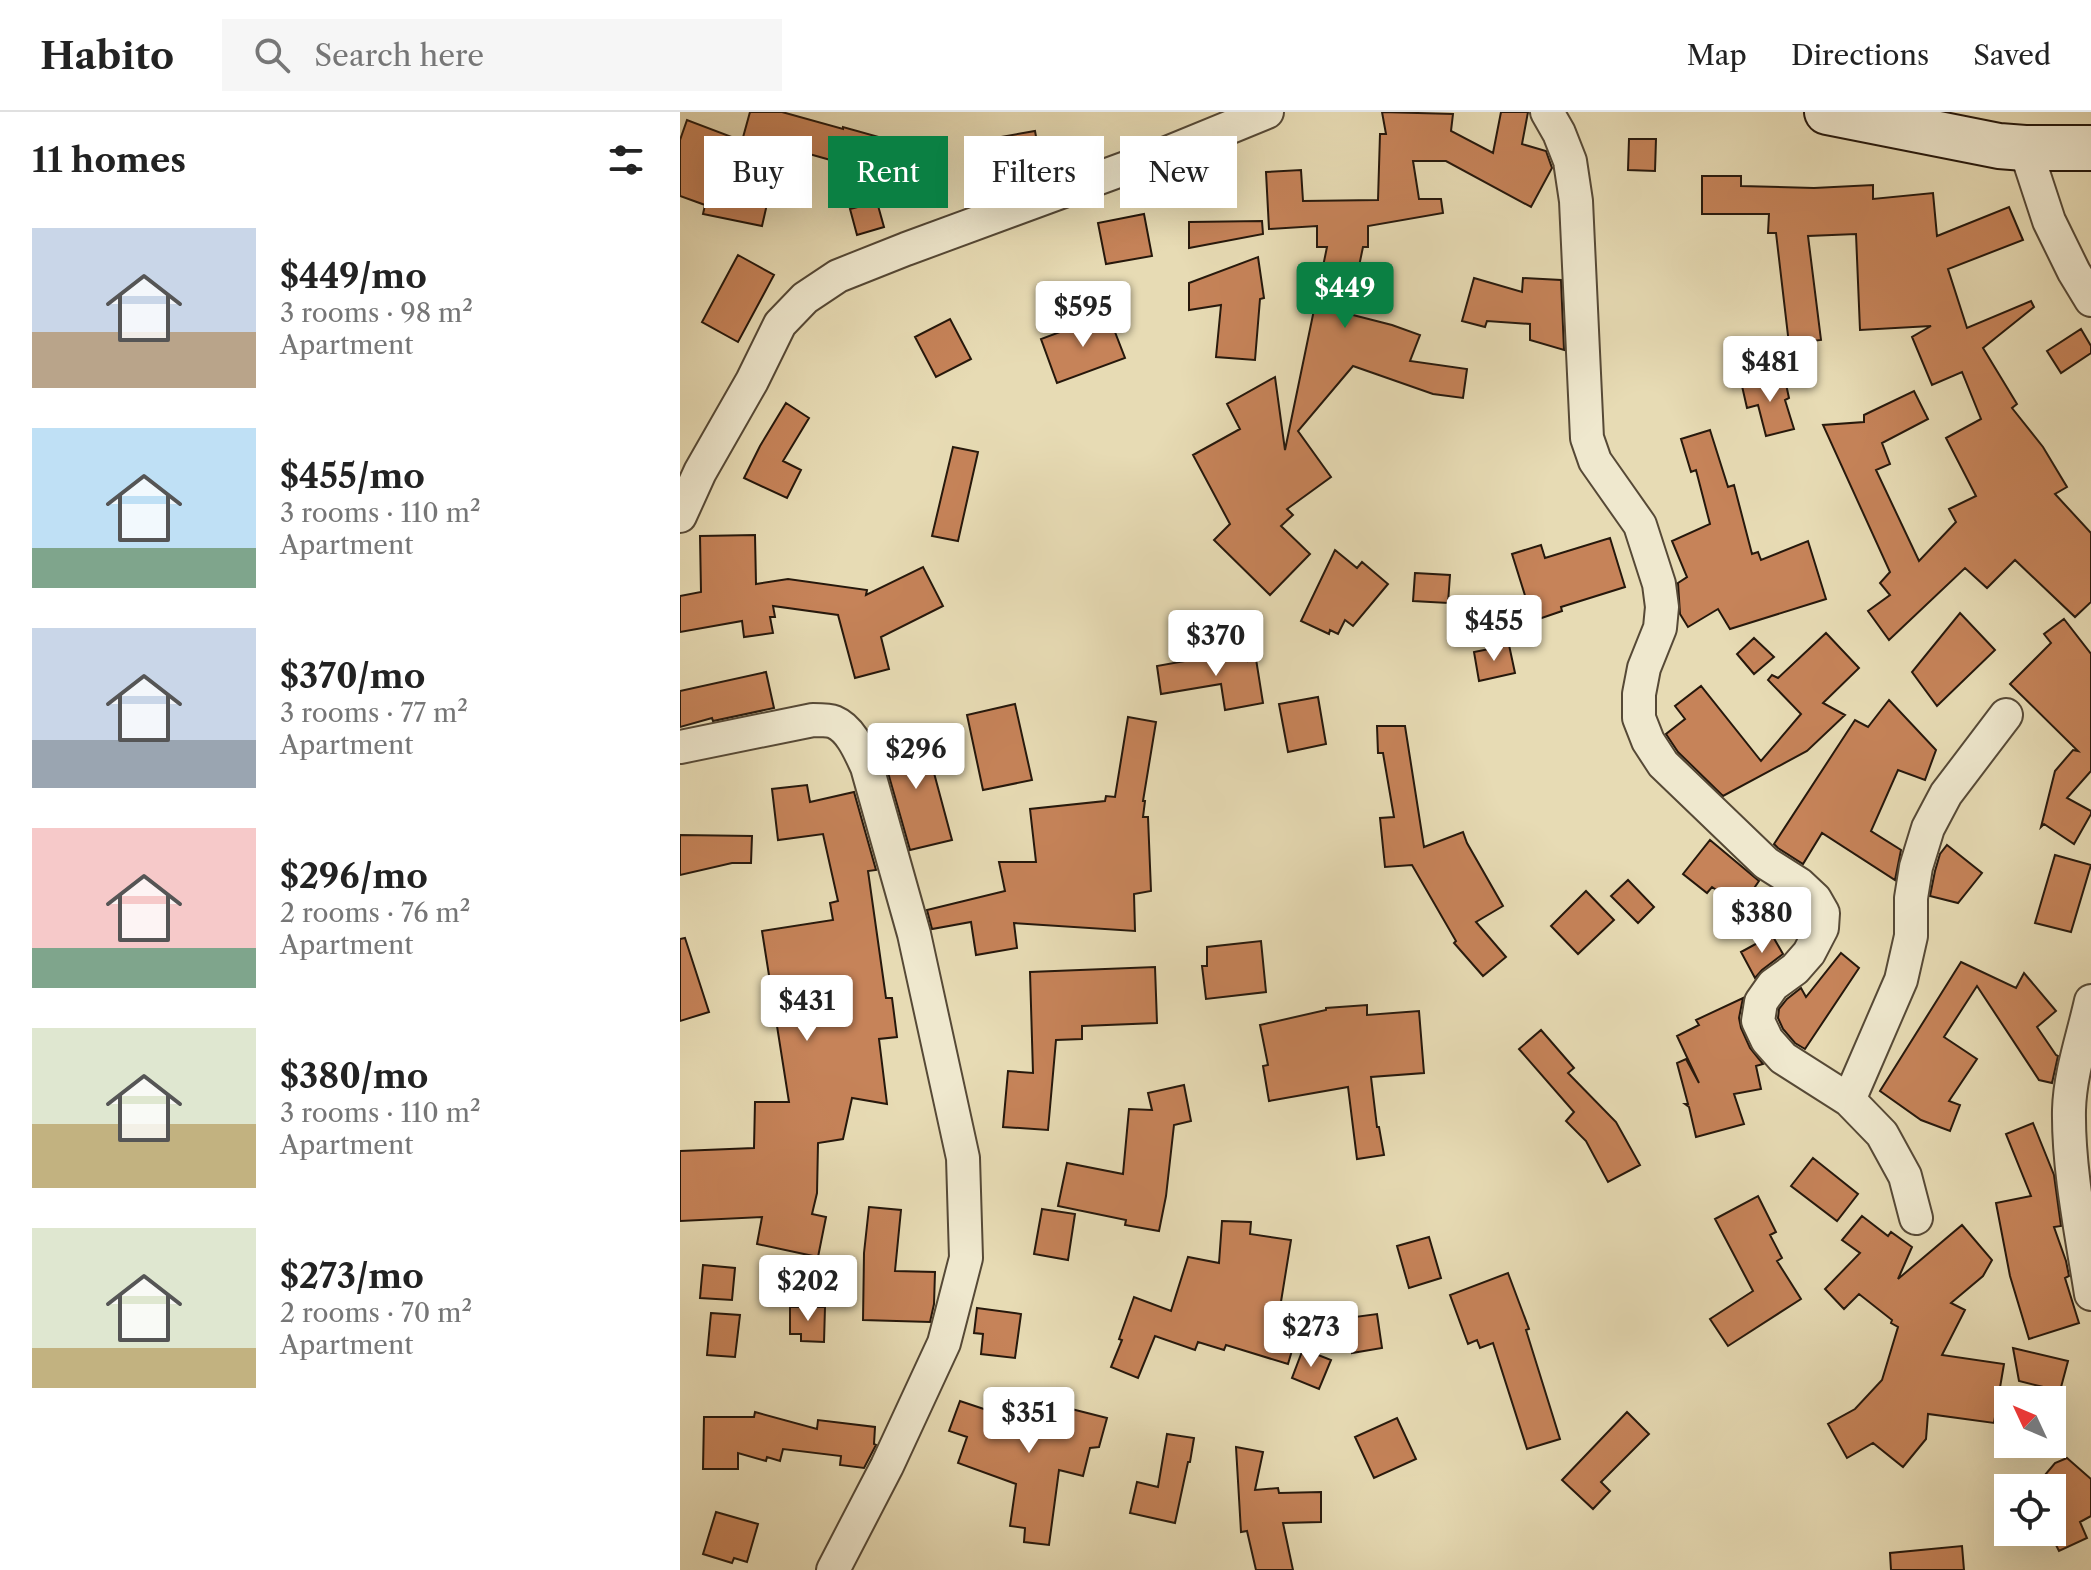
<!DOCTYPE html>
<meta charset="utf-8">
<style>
body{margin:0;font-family:"Libre Caslon Text",serif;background:#f6f6f6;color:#222;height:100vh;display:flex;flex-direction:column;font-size:30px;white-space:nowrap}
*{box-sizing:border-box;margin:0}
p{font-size:26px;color:#767676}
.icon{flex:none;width:44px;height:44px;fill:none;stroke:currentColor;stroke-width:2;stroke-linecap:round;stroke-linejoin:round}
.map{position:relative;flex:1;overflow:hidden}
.details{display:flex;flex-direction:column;background:#fff;width:680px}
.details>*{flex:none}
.top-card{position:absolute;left:24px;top:24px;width:760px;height:72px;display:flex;gap:16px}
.needle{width:52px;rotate:314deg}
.controls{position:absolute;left:1314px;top:1274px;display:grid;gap:16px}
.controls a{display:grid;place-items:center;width:72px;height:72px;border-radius:0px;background:#fff;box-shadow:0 8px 32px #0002;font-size:40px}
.price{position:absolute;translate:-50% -68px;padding:0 18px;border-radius:8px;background:#fff;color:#222;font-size:26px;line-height:52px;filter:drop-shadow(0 2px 4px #0008)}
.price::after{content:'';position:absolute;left:50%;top:48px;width:24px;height:18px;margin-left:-12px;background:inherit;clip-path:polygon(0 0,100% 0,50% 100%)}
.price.on{background:#0b8043;color:#fff}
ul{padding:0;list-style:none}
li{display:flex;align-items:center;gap:24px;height:200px;padding:0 32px}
li span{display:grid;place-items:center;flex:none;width:224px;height:160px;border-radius:0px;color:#555}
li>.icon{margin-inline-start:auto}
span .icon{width:96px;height:96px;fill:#fffc;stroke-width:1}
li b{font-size:34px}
h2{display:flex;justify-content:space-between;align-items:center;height:96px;padding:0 32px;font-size:34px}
.chip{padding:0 28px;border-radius:0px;background:#fff;box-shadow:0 8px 32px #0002;font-size:28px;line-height:72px}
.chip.on{background:#0b8043;color:#fff}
header{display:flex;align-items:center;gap:48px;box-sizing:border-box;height:112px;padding:0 40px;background:#fff;border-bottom:2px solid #e0e0e0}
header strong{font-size:38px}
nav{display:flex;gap:44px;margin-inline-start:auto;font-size:28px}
.search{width:560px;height:72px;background:#f6f6f6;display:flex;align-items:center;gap:20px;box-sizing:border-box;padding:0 28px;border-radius:0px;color:#767676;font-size:30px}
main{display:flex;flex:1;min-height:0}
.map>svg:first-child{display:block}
.building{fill:#c68359;stroke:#26180c;stroke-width:2}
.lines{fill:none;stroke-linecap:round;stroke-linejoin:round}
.street-casing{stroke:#564936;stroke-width:36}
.secondary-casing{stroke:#26180c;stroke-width:48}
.street{stroke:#efe8ce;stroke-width:32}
.secondary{stroke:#efe8ce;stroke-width:44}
</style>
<header>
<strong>Habito</strong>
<div class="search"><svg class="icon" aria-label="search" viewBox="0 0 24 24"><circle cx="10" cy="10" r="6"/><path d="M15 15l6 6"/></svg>Search here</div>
<nav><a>Map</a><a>Directions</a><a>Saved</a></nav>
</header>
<main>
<section class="details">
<h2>11 homes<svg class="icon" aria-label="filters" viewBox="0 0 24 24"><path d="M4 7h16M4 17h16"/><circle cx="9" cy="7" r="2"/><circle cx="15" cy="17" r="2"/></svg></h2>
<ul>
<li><span style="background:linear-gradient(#c9d6e8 65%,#b9a48a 0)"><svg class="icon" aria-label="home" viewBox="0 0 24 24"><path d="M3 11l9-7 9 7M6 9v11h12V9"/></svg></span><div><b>$449/mo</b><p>3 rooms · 98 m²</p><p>Apartment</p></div></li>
<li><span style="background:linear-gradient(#bfe0f5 75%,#7fa58c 0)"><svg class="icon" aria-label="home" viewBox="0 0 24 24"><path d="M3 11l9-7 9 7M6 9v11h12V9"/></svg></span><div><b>$455/mo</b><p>3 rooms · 110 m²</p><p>Apartment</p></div></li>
<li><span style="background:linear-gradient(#c9d6e8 70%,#9aa5b1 0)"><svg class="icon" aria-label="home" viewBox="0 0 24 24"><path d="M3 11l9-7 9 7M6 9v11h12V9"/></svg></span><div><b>$370/mo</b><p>3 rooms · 77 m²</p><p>Apartment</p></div></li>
<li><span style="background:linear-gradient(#f6c9c9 75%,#7fa58c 0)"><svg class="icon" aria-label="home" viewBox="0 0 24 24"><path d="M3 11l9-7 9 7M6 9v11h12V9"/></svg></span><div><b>$296/mo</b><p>2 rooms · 76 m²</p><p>Apartment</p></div></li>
<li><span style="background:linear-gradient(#dfe7d0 60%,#c2b280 0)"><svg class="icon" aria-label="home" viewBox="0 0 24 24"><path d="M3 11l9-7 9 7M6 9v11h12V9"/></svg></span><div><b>$380/mo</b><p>3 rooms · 110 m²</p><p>Apartment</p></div></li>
<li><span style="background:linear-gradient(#dfe7d0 75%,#c2b280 0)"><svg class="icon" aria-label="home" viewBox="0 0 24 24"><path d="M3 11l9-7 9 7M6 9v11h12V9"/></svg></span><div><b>$273/mo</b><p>2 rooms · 70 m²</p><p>Apartment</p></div></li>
</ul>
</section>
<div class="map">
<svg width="1411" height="1458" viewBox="0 0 1411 1458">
<rect width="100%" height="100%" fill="#e7dbb4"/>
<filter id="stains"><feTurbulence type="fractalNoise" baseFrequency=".0025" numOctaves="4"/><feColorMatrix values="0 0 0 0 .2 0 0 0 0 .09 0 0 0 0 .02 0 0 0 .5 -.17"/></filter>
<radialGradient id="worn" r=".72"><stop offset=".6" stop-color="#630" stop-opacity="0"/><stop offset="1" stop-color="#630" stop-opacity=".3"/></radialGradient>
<path class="building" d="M70 0H102L163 17V15L220 31 210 69 153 54 154 49 108 36 96 94 87 92 82 114 23 102 25 93 0 84V28L7 8 62 29Z
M702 0 773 2 771 19 813 41 821 0H848L842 32 866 39 872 56 851 95 766 49H733L739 87H761L763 101 688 114V135H683L669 202 712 213 740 223 730 249 787 257 783 286 753 282 673 254 618 319 651 365 607 397 613 403 601 414 630 442 590 483 534 428 550 412 513 343 560 317 547 292 595 265 605 338 647 135H637V114L589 117 586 60 621 58 623 89 698 88 700 22H706Z
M355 19 361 52 321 59 315 26Z
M949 27H976L975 59 948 58Z
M1022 64H1061V74L1134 76 1193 73V87L1253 81 1257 124 1329 95 1343 128 1268 157 1287 216 1351 189 1354 195 1303 236 1337 292 1332 296 1363 335 1387 375 1375 382 1411 421V490L1395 505 1335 448 1307 476 1285 456 1209 528 1188 499 1210 483 1200 471 1210 460 1143 313 1184 310V303L1234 279 1248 307 1202 331 1210 352 1196 358 1239 449 1276 410 1269 397 1296 384 1266 326 1301 307 1282 260 1252 273 1232 225 1251 214 1180 218 1176 122 1128 124 1141 228 1109 232 1096 121H1088L1089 102H1022Z
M197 90 204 115 177 123 170 97Z
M464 102 472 144 426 152 418 111Z
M582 109 583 122 509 136V110Z
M58 143 94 163 58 230 22 210Z
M578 145 584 186 580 187 575 248 536 245 541 193 509 198V171Z
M794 166 842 180 843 166 881 168 884 238 850 228V212L807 209 805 215 782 209Z
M428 202 445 246 377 271 361 227Z
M270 207 291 247 256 265 235 225Z
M1401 217 1411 234V241L1381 261 1367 239Z
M1104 263 1109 286 1105 288 1114 317 1086 324 1078 293 1067 296 1062 274Z
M106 291 129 306 103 349 121 358 107 386 64 366 80 334Z
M1030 318 1048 375 1054 373 1072 442 1078 440 1081 448 1128 429 1146 487 1050 517 1038 497 1008 515 1000 502 998 471 1007 465 992 429 1030 412 1016 358 1011 360 1001 327Z
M273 335 298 340 278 429 252 424Z
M75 423 76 472 108 467 187 478 186 483 243 455 263 494 201 525 209 557 175 566 158 503 93 494 95 505H90L93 521 64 525 62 509 0 520V484L21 480 20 424Z
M930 426 945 475 881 495 882 499 853 509 832 442 861 433 865 446Z
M655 438 677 456 682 450 708 472 673 514 665 508 658 522 650 518 649 522 621 509Z
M735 461 770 463 768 491 733 489Z
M1280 501 1315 538 1257 594 1232 560Z
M1384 507 1411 542V659L1387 686 1411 699V702L1394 732 1364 712 1361 715 1375 659 1393 638 1398 639 1330 572 1371 531 1364 522Z
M1146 521 1179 556 1143 591 1165 603 1127 639 1043 684 998 640 986 622 1005 607 995 594 1021 574 1081 649 1121 602 1088 568 1092 563 1098 566Z
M1074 526 1094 545 1074 562 1057 542Z
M829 533 835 561 799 569 794 540Z
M566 538 568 549 576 547 583 591 545 598 541 572 481 582 477 554Z
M86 560 94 596 33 609 32 606 0 615V579Z
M638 585 646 632 608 640 599 592Z
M1209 588 1256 638 1245 668 1218 658 1191 719 1221 738 1215 768 1142 721 1123 752 1098 736 1094 732 1175 608 1188 615Z
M335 592 352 668 303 678 287 603Z
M448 605 476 610 463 689H465L463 705H468L471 779 454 782 455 819 334 811 337 836 296 843 291 810 252 817 247 798 325 779 319 750H356L350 697 425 689 426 684 435 685Z
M697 614H725L744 735 783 720 787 731 823 794 796 810 826 845 803 864 774 831 776 829 732 753 705 755 700 706 714 705 703 641H698Z
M243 620 272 728 230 738 205 650 198 634Z
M127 673 130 690 174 680 196 758 188 759 206 886H212L217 925 199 927 207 992 172 986 163 1027 138 1031 137 1081 132 1102 146 1105 138 1145 77 1132 82 1105 0 1109V1039L74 1036 75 990H109L82 819 153 808 150 791 158 789 143 722 98 728 92 677Z
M0 723 72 724 71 751H52L0 763Z
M1030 728 1079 769 1061 795 1032 775 1027 781 1003 762Z
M1267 733 1302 761 1278 791 1250 784 1255 759 1260 742Z
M1375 743 1411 753 1391 820 1355 811Z
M948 768 974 795 958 811 931 784Z
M906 779 934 808 898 842 871 814Z
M1092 823 1103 842 1082 858 1075 866 1061 840Z
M5 826 29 900 0 909V827Z
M581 829 586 880 526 887 522 854H527V835Z
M1161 841 1179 856 1125 937 1115 931 1103 917 1098 906 1099 897 1107 887 1121 876 1126 885Z
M1281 850 1336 876 1344 861 1376 899 1357 915 1376 943 1378 944 1372 971 1359 968 1297 874 1264 925 1297 947 1269 989 1280 993 1270 1019 1241 1008 1200 979Z
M475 855 477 911 402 914V927L376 928 368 1018 323 1015 328 959 353 961 350 860Z
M1063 886 1059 906 1061 916 1070 936 1083 952 1076 954 1081 977 1054 982 1064 1012 1016 1025 1009 995 1005 992H1008L997 951 1006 947 1019 971 997 924 1019 913 1016 908Z
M687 893V903L739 899 744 961 691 965 697 1015H699L704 1043 677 1047 668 975 589 989 583 954 588 953 580 913 646 898V896Z
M861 918 894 956 888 961 936 1010 960 1053 928 1070 906 1029 886 1009 894 1000 839 937Z
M504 973 511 1009 494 1013 486 1084 479 1119 445 1113 446 1108 378 1094 387 1051 443 1062 449 997 472 998 468 981Z
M1353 1011 1374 1063 1381 1114 1374 1115 1386 1149 1389 1164 1385 1166 1399 1211 1349 1227 1330 1164 1316 1091 1351 1084 1326 1022Z
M1133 1046 1178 1082 1157 1109 1111 1074Z
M1078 1084 1096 1120 1090 1123 1102 1146 1097 1149 1121 1187 1048 1234 1030 1207 1073 1179 1035 1107Z
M189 1095 221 1098 215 1159 255 1160 254 1192 250 1210 183 1208 184 1141Z
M362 1097 395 1102 388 1148 354 1142Z
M1182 1104 1208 1124 1211 1120 1232 1135 1218 1167 1282 1113 1312 1148 1303 1164 1271 1191 1285 1198 1262 1243 1324 1252 1314 1311 1248 1302 1246 1327 1223 1355 1193 1331 1167 1346 1148 1312 1175 1297 1202 1268 1218 1215 1211 1211 1212 1208 1179 1182 1164 1197 1145 1177 1180 1141 1162 1128Z
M542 1109 571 1110 570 1122 611 1128 599 1202 621 1208 608 1252 546 1233 544 1238 518 1230 515 1238 475 1224 458 1266 431 1255 442 1228 439 1227 454 1185 491 1199 508 1145 539 1151Z
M749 1125 761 1166 729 1176 717 1134Z
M23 1153 55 1156 52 1188 20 1186Z
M828 1161 849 1217 846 1218 880 1327 847 1337 813 1231 800 1236 797 1228 788 1232 770 1183Z
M110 1195H145L144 1230 121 1229V1222H110Z
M297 1196 341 1202 335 1246 301 1242 303 1222 294 1221Z
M31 1201 60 1203 55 1245 27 1243Z
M697 1202 702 1236 672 1241 667 1206Z
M1333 1236 1388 1249 1380 1279 1339 1269Z
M623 1237 651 1248 639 1277 612 1266Z
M352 1287 427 1306 419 1335 410 1336 403 1364 379 1358 369 1433 344 1430 345 1416 330 1414 336 1372 278 1351 287 1325 269 1319 280 1289 346 1311Z
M75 1300 137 1317 138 1308 195 1315 194 1332 196 1333 184 1356 160 1353 161 1344 103 1337 100 1349 87 1345 86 1349 58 1341V1357H23L24 1305H74Z
M947 1300 969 1322 921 1370 930 1379 913 1397 882 1368Z
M717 1306 736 1347 694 1366 675 1325Z
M487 1322 514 1326 510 1350H508L495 1411 450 1401 457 1370 478 1375Z
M556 1335 583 1340 575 1378 598 1376 599 1381 641 1380V1410L603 1411 613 1458H576L567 1419 561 1420Z
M1387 1346 1411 1367V1404L1400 1410 1407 1426 1379 1439 1372 1425 1366 1429 1361 1420H1372V1376H1354L1375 1351Z
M36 1400 78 1412 67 1450 54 1446 52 1451 23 1442Z
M1282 1434 1284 1458H1211L1210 1441Z"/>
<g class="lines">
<defs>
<path id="street" d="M867 0 879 21 890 49 896 89 907 326 915 349 960 413 979 472 982 495 980 516 964 556 959 582V606L968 629 983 652 1086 751 1119 772 1135 787 1143 801 1142 816 1129 841 1115 857 1093 873 1081 890 1078 909 1087 928 1103 946 1169 988 1202 1022 1225 1064 1236 1106
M1345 36 1369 109 1394 160 1411 188
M0 404 20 360 72 269 100 212 125 186 158 164 226 137 487 41 587 0
M0 635 133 608C139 608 149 608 154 610 171 617 180 640 187 655L234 822 283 1046 286 1146 264 1231 207 1354 153 1458
M1411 889C1403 925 1390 961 1389 998 1388 1057 1402 1124 1411 1182
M1169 988 1221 868 1231 824V786L1236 755 1248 716 1266 682 1326 603"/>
<path id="secondary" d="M1147 0 1319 34 1345 36H1411"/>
</defs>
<use href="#street" class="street-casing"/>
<use href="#secondary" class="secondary-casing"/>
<use href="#street" class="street"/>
<use href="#secondary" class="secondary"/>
</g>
<rect width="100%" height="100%" filter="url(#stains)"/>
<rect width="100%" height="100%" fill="url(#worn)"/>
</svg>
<div class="controls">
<a><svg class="needle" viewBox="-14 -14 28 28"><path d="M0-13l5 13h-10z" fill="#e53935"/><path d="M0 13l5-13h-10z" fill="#767676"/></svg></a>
<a><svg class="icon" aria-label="locate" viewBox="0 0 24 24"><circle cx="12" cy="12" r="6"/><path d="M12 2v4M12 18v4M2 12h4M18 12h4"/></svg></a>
</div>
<b class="price on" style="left:665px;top:218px">$449</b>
<b class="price" style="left:403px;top:237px">$595</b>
<b class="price" style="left:1090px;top:292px">$481</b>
<b class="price" style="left:814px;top:551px">$455</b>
<b class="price" style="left:536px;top:566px">$370</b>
<b class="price" style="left:236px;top:679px">$296</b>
<b class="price" style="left:1082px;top:843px">$380</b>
<b class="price" style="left:127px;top:931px">$431</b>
<b class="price" style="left:128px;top:1211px">$202</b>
<b class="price" style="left:631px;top:1257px">$273</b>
<b class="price" style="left:349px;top:1343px">$351</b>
<div class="top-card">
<a class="chip">Buy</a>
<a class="chip on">Rent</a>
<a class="chip">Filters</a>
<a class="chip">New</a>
</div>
</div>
</main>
